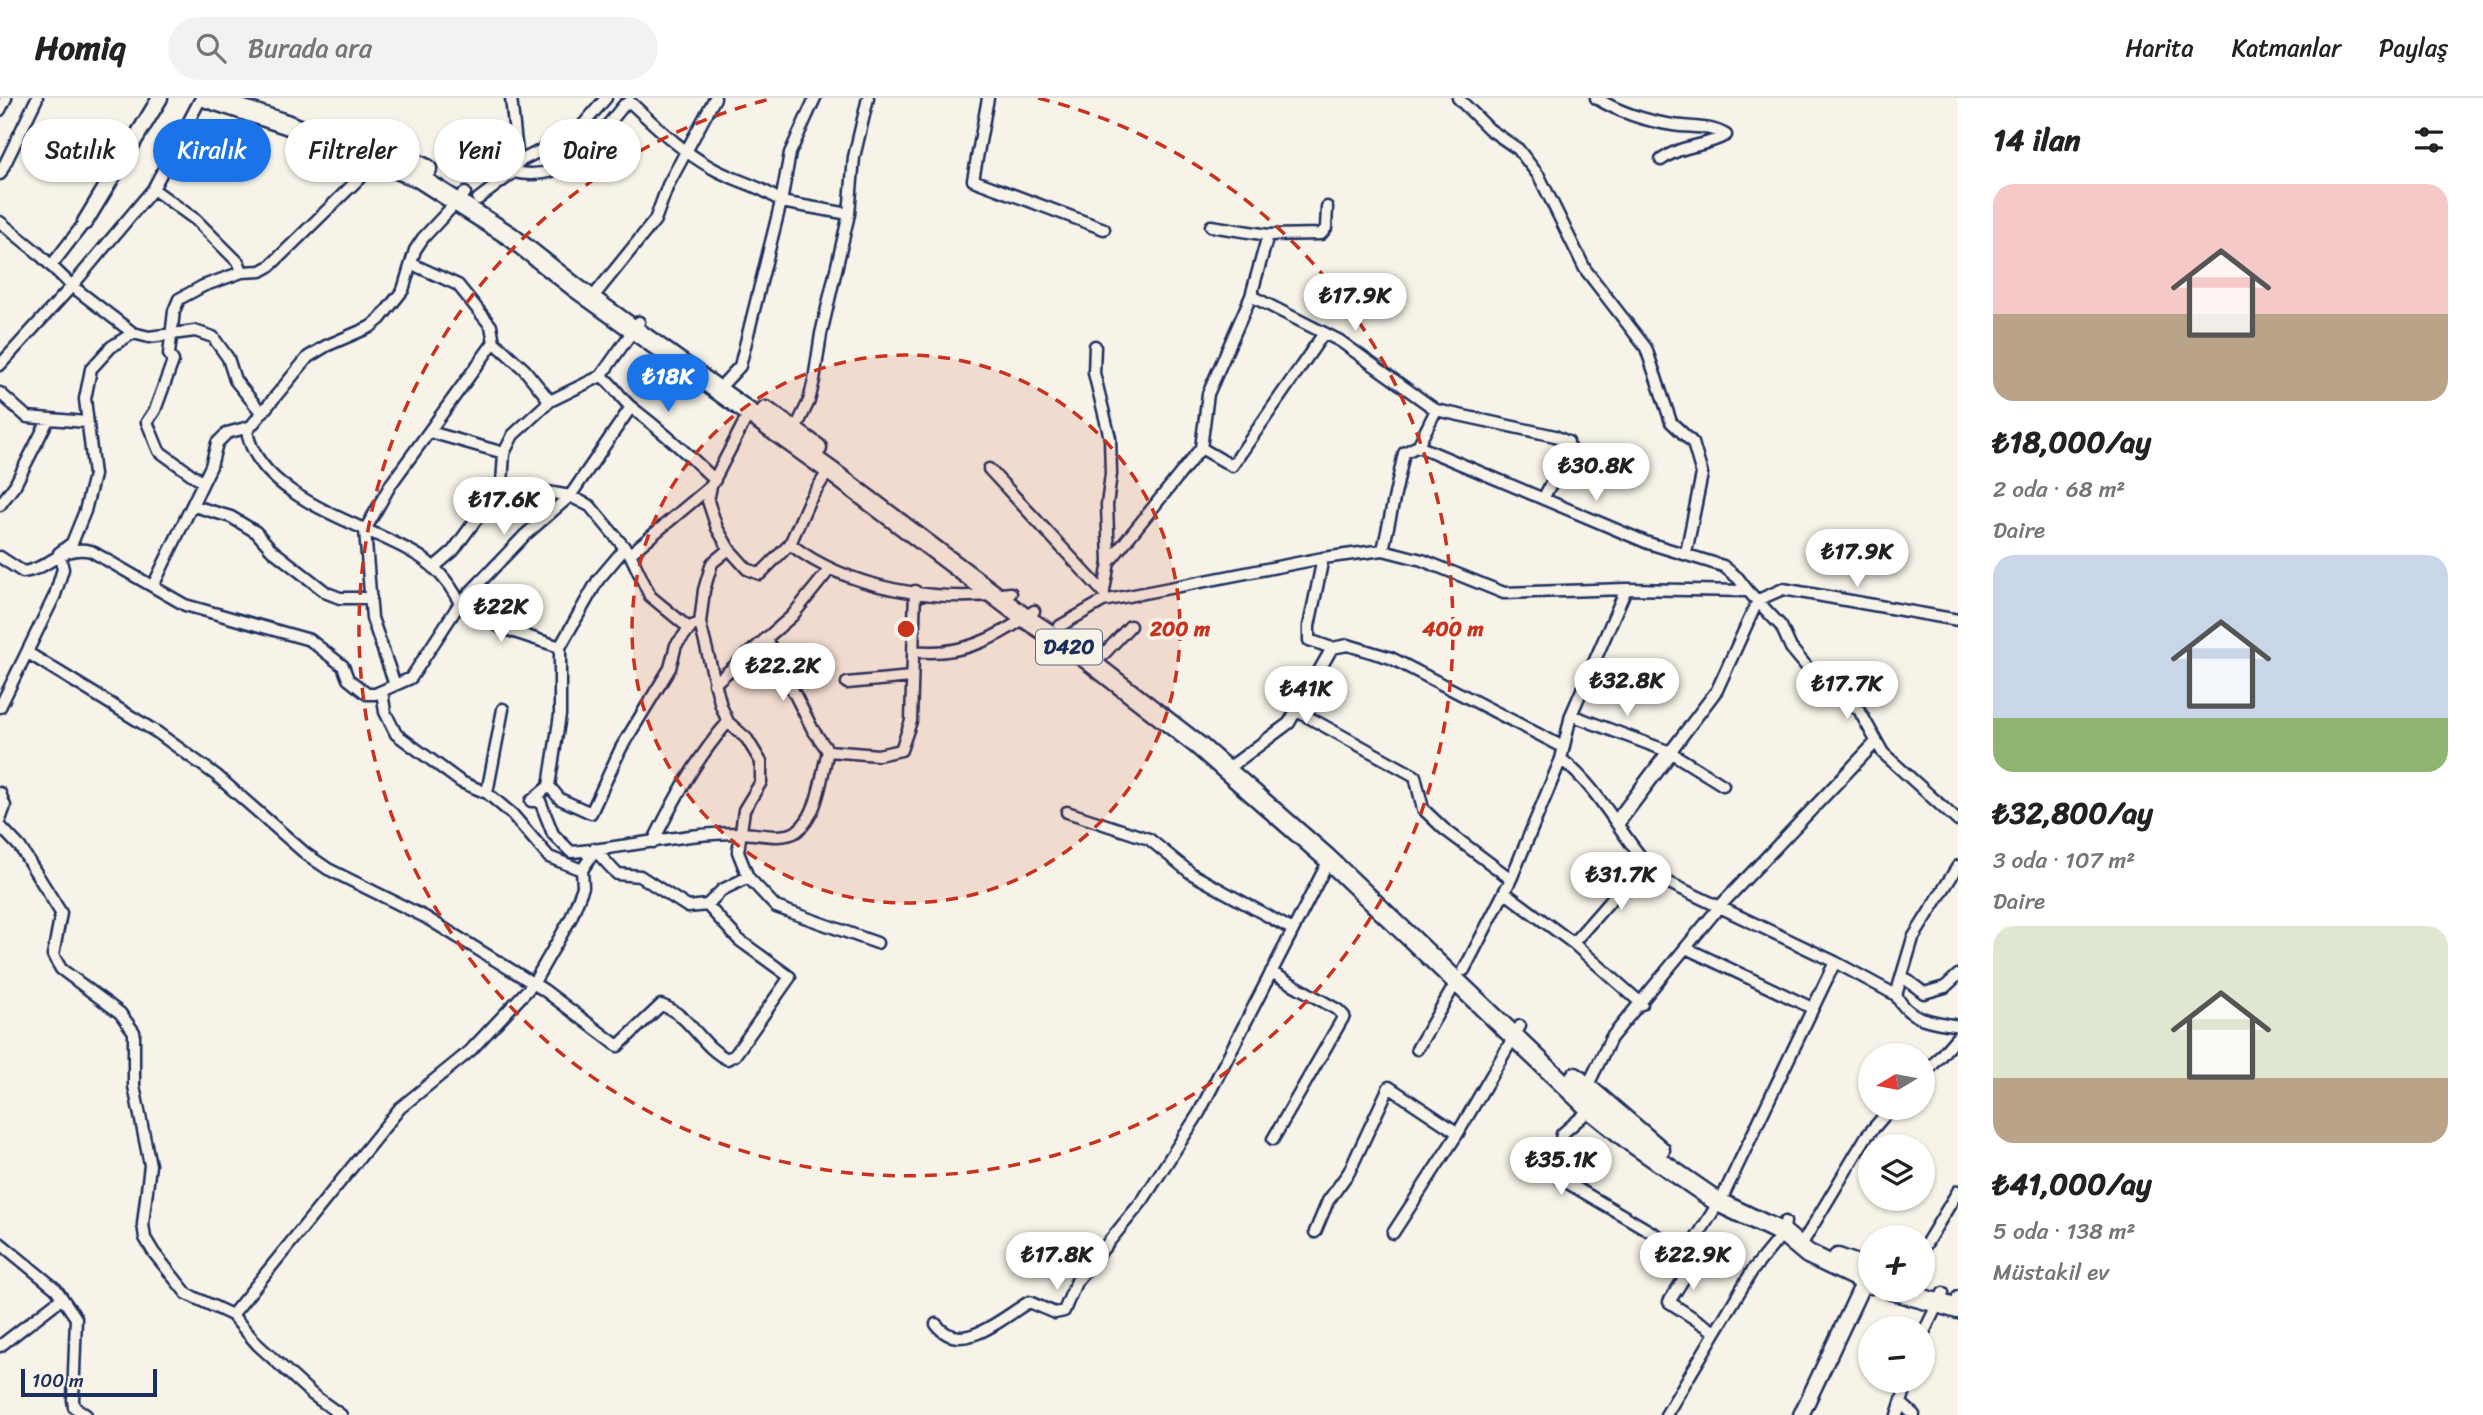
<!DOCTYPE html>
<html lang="tr">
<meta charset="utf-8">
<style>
body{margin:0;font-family:Sriracha,sans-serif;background:#f2f2f2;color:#222;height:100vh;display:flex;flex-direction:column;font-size:26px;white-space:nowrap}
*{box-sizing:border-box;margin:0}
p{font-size:23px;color:#767676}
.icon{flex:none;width:38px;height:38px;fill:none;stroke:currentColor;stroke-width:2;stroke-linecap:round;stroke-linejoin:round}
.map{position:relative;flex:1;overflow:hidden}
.details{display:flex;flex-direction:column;background:#fff;width:525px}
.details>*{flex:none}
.top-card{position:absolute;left:21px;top:21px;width:665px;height:63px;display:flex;gap:14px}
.needle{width:46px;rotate:260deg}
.buttons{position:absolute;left:1858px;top:945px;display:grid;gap:14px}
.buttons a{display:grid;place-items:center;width:77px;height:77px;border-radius:50%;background:#fff;box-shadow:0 2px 5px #0004;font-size:35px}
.scale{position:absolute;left:21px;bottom:18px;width:136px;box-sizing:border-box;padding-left:7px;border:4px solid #1b2f5e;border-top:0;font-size:19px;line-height:24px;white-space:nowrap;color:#1b2f5e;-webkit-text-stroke:5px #f7f3e8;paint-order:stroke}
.price{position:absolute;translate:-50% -60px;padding:0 16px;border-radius:24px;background:#fff;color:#222;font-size:23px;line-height:46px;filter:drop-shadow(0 2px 4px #0008)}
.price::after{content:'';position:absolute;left:50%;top:42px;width:21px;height:16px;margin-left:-10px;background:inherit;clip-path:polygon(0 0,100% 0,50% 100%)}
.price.current{background:#1a73e8;color:#fff}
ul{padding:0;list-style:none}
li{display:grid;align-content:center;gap:14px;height:371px;padding:0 35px}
li span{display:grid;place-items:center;height:217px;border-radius:21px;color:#555}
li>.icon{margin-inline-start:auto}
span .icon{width:126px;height:126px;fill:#fffc;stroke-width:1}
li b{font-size:30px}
h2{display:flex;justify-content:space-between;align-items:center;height:84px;padding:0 35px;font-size:30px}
.pill{padding:0 24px;border-radius:32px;background:#fff;box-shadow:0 2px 5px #0004;font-size:24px;line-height:63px}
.pill.current{background:#1a73e8;color:#fff}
header{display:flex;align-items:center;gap:42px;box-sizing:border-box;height:98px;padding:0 35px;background:#fff;border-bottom:2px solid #e0e0e0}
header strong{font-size:33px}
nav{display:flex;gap:38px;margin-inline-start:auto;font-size:24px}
.search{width:490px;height:63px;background:#f2f2f2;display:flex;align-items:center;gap:18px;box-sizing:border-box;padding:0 24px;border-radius:38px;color:#767676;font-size:26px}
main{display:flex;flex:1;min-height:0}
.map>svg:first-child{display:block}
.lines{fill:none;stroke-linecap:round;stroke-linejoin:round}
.street-casing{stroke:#1b2f5e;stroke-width:15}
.secondary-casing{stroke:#1b2f5e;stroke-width:19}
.highway-casing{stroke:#1b2f5e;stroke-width:23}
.street{stroke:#f7f3e8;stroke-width:10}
.secondary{stroke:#f7f3e8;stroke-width:14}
.highway{stroke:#f7f3e8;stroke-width:18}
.ring{fill:none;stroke:#c8321e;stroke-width:3.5;stroke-dasharray:12 9}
.labels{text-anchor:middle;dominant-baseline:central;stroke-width:7;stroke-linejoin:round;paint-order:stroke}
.shield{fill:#f7f3e8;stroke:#5d6a87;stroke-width:2}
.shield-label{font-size:21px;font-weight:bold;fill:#1b2f5e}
.centre{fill:#c8321e;stroke:#f7f3e8;stroke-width:3.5}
.ring-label{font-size:21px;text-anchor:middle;font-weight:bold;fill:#c8321e;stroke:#f7f3e8;stroke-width:7;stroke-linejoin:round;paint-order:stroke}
</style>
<header>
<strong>Homiq</strong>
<div class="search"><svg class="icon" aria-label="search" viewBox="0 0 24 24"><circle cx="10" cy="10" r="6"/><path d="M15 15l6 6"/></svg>Burada ara</div>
<nav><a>Harita</a><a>Katmanlar</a><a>Paylaş</a></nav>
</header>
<main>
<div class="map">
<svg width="1958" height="1317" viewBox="0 0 1958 1317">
<rect width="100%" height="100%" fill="#f7f3e8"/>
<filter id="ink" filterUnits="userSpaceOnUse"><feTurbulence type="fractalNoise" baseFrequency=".0143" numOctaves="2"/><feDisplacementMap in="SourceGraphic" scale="14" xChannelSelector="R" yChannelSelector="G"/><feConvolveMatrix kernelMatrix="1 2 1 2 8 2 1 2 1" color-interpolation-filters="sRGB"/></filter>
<g filter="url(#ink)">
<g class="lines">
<defs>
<path id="street" d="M988 0 973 82 1104 131
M1458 0 1489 31 1518 51 1539 78 1585 171 1646 250 1671 324 1693 345 1702 376 1686 455
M1596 0C1619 14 1646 23 1673 27 1692 30 1709 27 1726 37 1703 50 1682 46 1661 62
M0 12 6 0
M518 64 577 34 606 0
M514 74C568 86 594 43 624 7L630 4C656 28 681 53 712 70 734 83 761 87 781 104
M0 76 37 0
M153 91 196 122 239 165 242 174
M478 101 514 74 518 64 511 0
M781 104 790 55 815 0
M0 124 37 154 72 188 133 235
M1211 128 1268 137
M51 168 85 124
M597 194 655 122 668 87 715 0
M1251 198 1340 243 1436 312 1555 338 1568 344 1569 352 1544 399
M494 244 524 271 550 303
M1095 248 1094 275 1110 340 1111 376 1107 407 1109 464
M0 267 72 188 153 91 201 0
M601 278C614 286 619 299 631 309 661 332 688 356 715 382
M725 284 740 268 781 104 849 116
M0 295 27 319 86 324
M749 315 711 388 708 403 717 430 729 451 747 471 760 476 790 446 809 403 829 372
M795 332 809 303 814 282 821 236 849 116 854 59 868 0
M430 334 504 355
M1418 348 1648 445 1723 468 1738 480 1748 493
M1201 350 1232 368 1324 235
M989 371 1104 495
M202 384 159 353 147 324 155 312 173 263 169 256 174 213 179 201 203 188 242 174 261 173 270 168 378 62
M502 386 570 398 590 408 630 456 650 498 690 531
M0 407 15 387 48 322
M194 408 231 419 256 434 272 452 327 495 340 500H371
M790 446C849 492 938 505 1011 495
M625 450 598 482 560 549V617L549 688 531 703H540L553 736 571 754C628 750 686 734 744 735 758 736 785 742 797 733 819 716 821 678 828 653L813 632 766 540
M1383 452 1404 355 1418 348 1436 312
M630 456 711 388
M0 459 23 474C50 471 61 446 91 453L185 507 310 542 343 568 348 581 367 596H375L411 580 460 505C449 484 433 465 412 454 362 425 258 399 247 333L308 259 326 248 370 229 380 221 403 192 415 152 423 140 465 95
M1323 460 1309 528V542L1332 550 1348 547 1391 560 1563 649
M433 470 453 453 502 386 504 355 513 337 550 303 601 278 639 224
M153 488 211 368 217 345 227 335 249 329
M1104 493 1109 464 1201 350 1208 296 1251 198 1268 137 1321 136 1326 130 1327 109
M1060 528 1103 503 1323 460 1383 452 1422 462 1504 495 1626 491 1748 493 1781 528 1791 550 1816 580 1859 612 1883 655 1958 723
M560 549 502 530 460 505 525 437 570 398 631 309
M914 553C960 559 998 540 1034 513
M28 555 158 635 216 677 306 756 328 771 425 819 544 892 618 948 661 907C691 917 701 949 727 961L735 957 790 879 739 842 707 807
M1101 559 1130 528
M847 585 911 579
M714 586 792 518 829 472
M395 587 372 520 365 432 391 386 494 244 491 228 458 187 412 166
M382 593 385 614 396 636 461 684 487 695 512 716 549 759 582 772
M0 609 55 497 63 471 59 455 72 445 85 413 94 377 85 301 91 271 111 249 133 235 149 239 195 233 213 239 228 260 235 282 261 314
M1297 613 1415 678 1423 711 1444 731 1511 781
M1571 617 1670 654 1723 687
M828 653 878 657 901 652 911 623 915 493
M1670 654 1717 592 1758 502 1783 491 1958 522
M1561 661C1607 697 1623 747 1663 782L1835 864 1896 897
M1234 666 1289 625 1332 550
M549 688 560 701 591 715 621 650 670 570 676 547 692 528 700 525
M0 695 5 708 0 722
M487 695 503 611
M1067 714 1149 741 1192 776 1293 832
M0 728 20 749 61 815 53 857 61 871 120 915 134 934V988L150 1067 143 1126 145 1140 154 1155 187 1196 232 1217 258 1247 313 1297 341 1317
M653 744C675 700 696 661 728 624
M594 751 617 776 640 778 688 809 707 807 722 792 748 779 738 754 744 712 761 684V664L747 641 728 624 721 608 700 525 704 492 712 465 729 451
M1958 768 1913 840 1896 897C1909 923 1932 923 1958 928
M748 779 776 809 877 845
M1504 794 1573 845 1642 906
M1573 845 1645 763
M1686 850 1812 910
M1464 872 1511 781 1561 661 1571 617 1626 491
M1271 874 1338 912 1344 918 1273 1041
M1903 879 1924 895 1945 889 1958 877
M1417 951 1457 883
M1923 978 1958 938
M1587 989 1611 940 1720 808 1875 645
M1593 1009 1562 1036 1556 1071 1561 1081 1687 1155
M1315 1134 1328 1103 1349 1074 1389 989 1458 1035
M1393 1135 1458 1035 1520 928
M1803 1144 1866 1039 1891 1010
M0 1145 56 1191 76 1220 73 1302 74 1309 86 1317
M1923 1151 1958 1093
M1958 1200V1199
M232 1217 400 1010 470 953 533 886 571 820 583 789 582 772 590 760 585 753
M936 1226C961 1260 1004 1218 1029 1204L1055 1215 1064 1213 1076 1184 1143 1102 1199 1015 1330 760
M1715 1234 1669 1204 1691 1169 1687 1155 1724 1096 1835 864
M1923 1236 1943 1195
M0 1248 62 1200
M1902 1306 1914 1317
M1666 1317 1752 1173 1783 1135 1785 1124
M1897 1317 1908 1283"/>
<path id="secondary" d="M85 124 160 0
M1618 723 1670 654
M1801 1317 1869 1173"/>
<path id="highway" d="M207 0 286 26 419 80 510 138 576 190 829 372 1025 520 1084 559 1199 648 1327 760 1590 1011 1631 1044 1718 1104 1783 1135 1808 1156 1871 1186
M333 32 383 50 427 71
M766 313 817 350
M1575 979 1660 1052
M1838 1160 1871 1172
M1892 1192 1958 1211"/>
</defs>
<use href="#street" class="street-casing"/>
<use href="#secondary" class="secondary-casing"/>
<use href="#highway" class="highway-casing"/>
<use href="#street" class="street"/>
<use href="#secondary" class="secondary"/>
<use href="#highway" class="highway"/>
</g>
</g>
<circle cx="906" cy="531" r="274" fill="#c8321e" fill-opacity=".12"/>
<g class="ring">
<circle cx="906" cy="531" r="274"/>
<path d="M1038 0A547 547 0 1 1 774 0"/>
</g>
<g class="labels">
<rect class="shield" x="1036" y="531.5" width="66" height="35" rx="5"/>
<g class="shield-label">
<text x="1069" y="549">D420</text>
</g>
</g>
<circle cx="906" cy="531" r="10" class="centre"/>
<g class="ring-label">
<text x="1180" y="538">200 m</text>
<text x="1453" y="538">400 m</text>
</g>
</svg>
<div class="buttons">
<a><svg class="needle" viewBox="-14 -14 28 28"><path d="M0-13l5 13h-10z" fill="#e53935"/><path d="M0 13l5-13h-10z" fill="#767676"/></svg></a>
<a><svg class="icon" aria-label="layers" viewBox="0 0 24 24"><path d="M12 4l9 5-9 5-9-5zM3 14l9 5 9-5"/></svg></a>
<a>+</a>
<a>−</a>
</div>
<div class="scale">100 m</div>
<b class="price" style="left:1355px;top:235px">₺17.9K</b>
<b class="price current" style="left:668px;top:316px">₺18K</b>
<b class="price" style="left:1596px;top:405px">₺30.8K</b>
<b class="price" style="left:504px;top:439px">₺17.6K</b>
<b class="price" style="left:1857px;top:491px">₺17.9K</b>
<b class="price" style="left:501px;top:546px">₺22K</b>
<b class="price" style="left:783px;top:605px">₺22.2K</b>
<b class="price" style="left:1627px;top:620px">₺32.8K</b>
<b class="price" style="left:1847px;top:623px">₺17.7K</b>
<b class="price" style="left:1306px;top:628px">₺41K</b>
<b class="price" style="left:1621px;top:814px">₺31.7K</b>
<b class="price" style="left:1561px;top:1099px">₺35.1K</b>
<b class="price" style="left:1057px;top:1194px">₺17.8K</b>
<b class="price" style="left:1693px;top:1194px">₺22.9K</b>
<div class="top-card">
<a class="pill">Satılık</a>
<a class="pill current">Kiralık</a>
<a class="pill">Filtreler</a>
<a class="pill">Yeni</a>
<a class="pill">Daire</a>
</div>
</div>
<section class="details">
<h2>14 ilan<svg class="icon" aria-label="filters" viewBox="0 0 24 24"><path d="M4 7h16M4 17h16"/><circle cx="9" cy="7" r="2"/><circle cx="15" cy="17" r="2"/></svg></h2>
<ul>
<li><span style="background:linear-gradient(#f6c9c9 60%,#b9a48a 0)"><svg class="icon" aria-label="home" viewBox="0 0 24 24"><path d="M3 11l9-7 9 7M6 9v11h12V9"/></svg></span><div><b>₺18,000/ay</b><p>2 oda · 68 m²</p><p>Daire</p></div></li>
<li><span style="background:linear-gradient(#c9d6e8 75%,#8fb573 0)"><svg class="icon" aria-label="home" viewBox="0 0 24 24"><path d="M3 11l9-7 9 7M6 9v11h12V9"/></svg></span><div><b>₺32,800/ay</b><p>3 oda · 107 m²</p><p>Daire</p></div></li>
<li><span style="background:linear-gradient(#dfe7d0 70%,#b9a48a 0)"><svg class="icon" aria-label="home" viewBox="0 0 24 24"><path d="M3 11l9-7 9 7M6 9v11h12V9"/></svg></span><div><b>₺41,000/ay</b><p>5 oda · 138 m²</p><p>Müstakil ev</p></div></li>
</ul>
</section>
</main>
